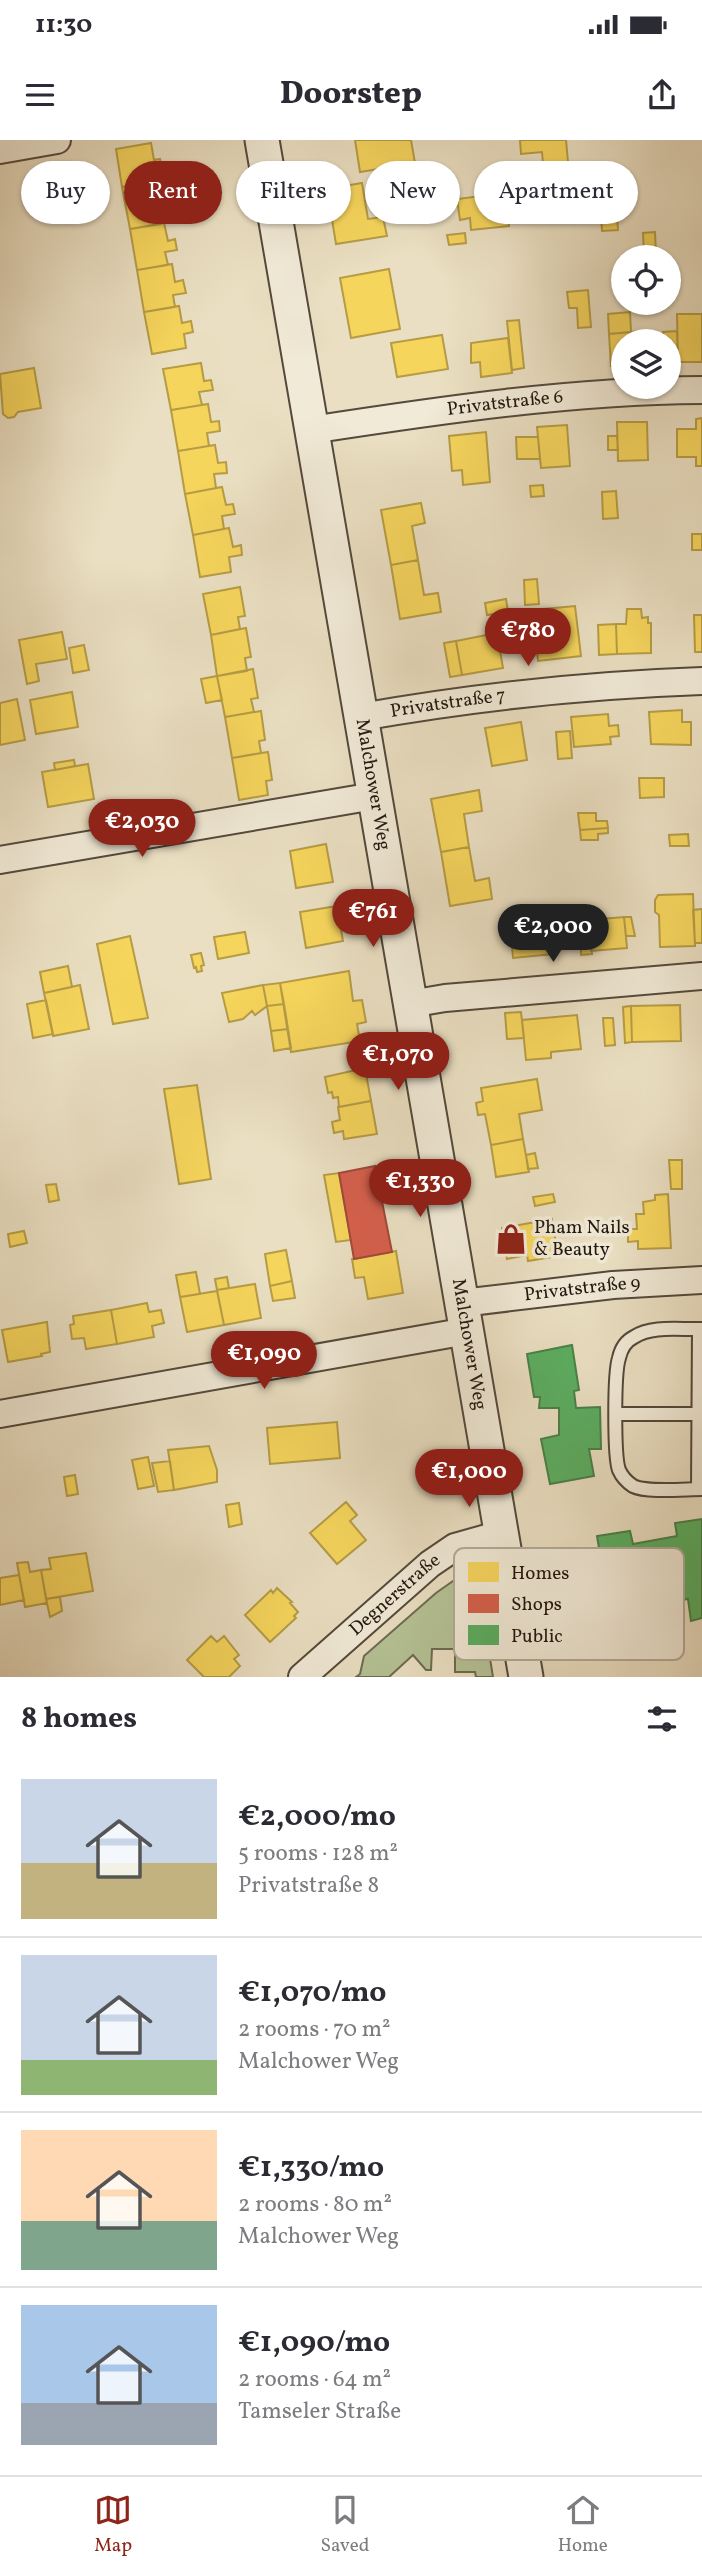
<!DOCTYPE html>
<meta charset="utf-8">
<style>
body{margin:0;font-family:Vollkorn,serif;background:#f7f7f7;color:#2b2b33;height:100vh;display:flex;flex-direction:column;font-size:26px;white-space:nowrap}
*{box-sizing:border-box;margin:0}
p{font-size:23px;color:#7c7c81}
.icon{flex:none;width:38px;height:38px;fill:none;stroke:currentColor;stroke-width:2;stroke-linecap:round;stroke-linejoin:round}
.map{position:relative;height:1537px;overflow:hidden}
.drawer{display:flex;flex-direction:column;background:#fff;flex:1}
.drawer>*{flex:none}
.guide{position:absolute;left:21px;top:21px;width:662px;height:63px;display:flex;gap:14px}
.buttons{position:absolute;left:611px;top:105px;display:grid;gap:14px}
.buttons a{display:grid;place-items:center;width:70px;height:70px;border-radius:50%;background:#fff;box-shadow:0 2px 5px #0004;font-size:35px}
.price{position:absolute;translate:-50% -60px;padding:0 16px;border-radius:24px;background:#8f2418;color:#fff;font-size:23px;line-height:46px;filter:drop-shadow(0 2px 4px #0008)}
.price::after{content:'';position:absolute;left:50%;top:42px;width:21px;height:16px;margin-left:-10px;background:inherit;clip-path:polygon(0 0,100% 0,50% 100%)}
.price.active{background:#222;color:#fff}
ul{padding:0;list-style:none}
li{display:flex;align-items:center;gap:21px;height:175px;padding:0 21px}
li+li{border-top:2px solid #e1e1e2}
li span{display:grid;place-items:center;flex:none;width:196px;height:140px;border-radius:0px;color:#555}
li>.icon{margin-inline-start:auto}
span .icon{width:84px;height:84px;fill:#fffc;stroke-width:1}
li b{font-size:30px}
h2{display:flex;justify-content:space-between;align-items:center;height:84px;padding:0 21px;font-size:30px}
.chip{padding:0 24px;border-radius:32px;background:#fff;box-shadow:0 2px 5px #0004;font-size:24px;line-height:63px}
.chip.active{background:#8f2418;color:#fff}
.status{display:flex;justify-content:space-between;align-items:center;height:49px;padding:0 35px;background:#fff;direction:ltr}
.status svg{height:19px;fill:currentColor}
header{display:flex;justify-content:space-between;align-items:center;height:91px;padding:0 21px;background:#fff;font-size:32px;font-weight:800}
.tab-bar{display:flex;justify-content:space-around;align-items:center;height:98px;border-top:2px solid #e1e1e2;background:#fff;font-size:19px;color:#7c7c81}
.tab-bar a{display:grid;justify-items:center;gap:4px}
.tab-bar .active{color:#8f2418}
.map>svg:first-child{display:block}
.green{fill:#b5c295;stroke:#6c6c52;stroke-width:2}
.homes{fill:#f6d55c;stroke:#b69c45;stroke-width:2}
.shops{fill:#d6604d;stroke:#a04a3a;stroke-width:2}
.public{fill:#5aae61;stroke:#498148;stroke-width:2}
.lines{fill:none;stroke-linecap:round;stroke-linejoin:round}
.service-casing{stroke:#54493c;stroke-width:16}
.minor-casing{stroke:#54493c;stroke-width:30}
.tertiary-casing{stroke:#54493c;stroke-width:37}
.service{stroke:#f1ead7;stroke-width:12}
.minor{stroke:#f1ead7;stroke-width:26}
.tertiary{stroke:#f1ead7;stroke-width:33}
.labels{text-anchor:middle;dominant-baseline:central;stroke-width:7;stroke-linejoin:round;paint-order:stroke}
.street-label{font-size:19px;fill:#22170f;stroke:#f1ead7}
.poi-label{font-size:19px;fill:#22170f;stroke:#f1ead7;text-anchor:start}
.key{fill:#f1ead7;stroke:#b3ab9b;stroke-width:2}
.key-label{font-size:19px;fill:#22170f}
</style>
<div class="status"><b>11:30</b><svg viewBox="0 0 49 12"><path d="M0 12V9h3v3zM5 12V6h3v6zM10 12V3h3v9zM15 12V0h3v12zM26 1h20v11H26zM47 4h2v5h-2z"/></svg></div>
<header><svg class="icon" aria-label="menu" viewBox="0 0 24 24"><path d="M4 6h16M4 12h16M4 18h16"/></svg>Doorstep<svg class="icon" aria-label="share" viewBox="0 0 24 24"><path d="M12 15V3M7 8l5-5 5 5M5 13v7h14v-7"/></svg></header>
<div class="map">
<svg width="702" height="1537" viewBox="0 0 702 1537">
<rect width="100%" height="100%" fill="#eadfc2"/>
<filter id="stains"><feTurbulence type="fractalNoise" baseFrequency=".00286" numOctaves="4"/><feColorMatrix values="0 0 0 0 .2 0 0 0 0 .09 0 0 0 0 .02 0 0 0 .5 -.17"/></filter>
<radialGradient id="worn" r=".72"><stop offset=".6" stop-color="#630" stop-opacity="0"/><stop offset="1" stop-color="#630" stop-opacity=".3"/></radialGradient>
<path class="green" d="M453 1441 478 1444 493 1537H476L475 1532H455V1509H432L431 1530H426L413 1515 389 1537H356L360 1534 364 1516 436 1453Z"/>
<path class="homes" d="M355 0H411L415 23 360 32Z
M520 0H566L569 33 544 35 542 12 521 14Z
M151 3 154 20 160 19 162 29 151 31 153 42 122 47 116 9Z
M158 41 161 60 167 59 169 69 158 71 161 84 130 89 122 47Z
M362 43 368 79 383 77 387 96 336 104 327 49Z
M505 53 509 86 471 90 470 78 460 80 457 59Z
M616 59 618 90 602 91 600 60Z
M164 83 168 101 175 99 177 110 165 112 168 125 137 130 130 89Z
M655 92 656 115 644 116 643 93Z
M465 93 466 103 449 105 447 95Z
M172 124 175 142 183 140 186 153 173 155 175 167 144 172 137 130Z
M389 129 400 189 351 198 340 138Z
M588 150 591 187 578 188 577 168H569L567 152Z
M179 166 182 183 191 181 193 192 184 194 186 208 152 214 144 172Z
M630 172 631 192 609 194 608 174Z
M677 174H702V222H678Z
M519 180 524 228 512 230 507 181Z
M642 191 643 201H623V226H611L609 194Z
M677 191 678 222H668V201H664L663 192Z
M442 195 448 229 397 237 391 203Z
M508 198 512 233 481 237 480 222 471 223V203Z
M201 223 204 241 211 240 213 250 199 252 202 265 171 270 163 229Z
M34 228 41 268 18 272 14 277 8 278 3 274 0 234Z
M208 264 211 282 219 281 220 291 207 293 209 306 178 311 171 270Z
M702 278V326H696V317H677V289H696V279Z
M617 282H647L648 320 618 321Z
M567 285 570 326 541 328 537 287Z
M486 292 490 342 463 345 462 330 452 331 449 296Z
M608 296H617L618 310H608Z
M516 297H538L540 319H517Z
M215 305 218 323 226 322 227 333 214 334 216 348 185 354 178 311Z
M543 345 544 356 531 357 530 346Z
M222 347 226 365 233 364 235 374 222 376 224 389 193 395 185 354Z
M616 351 618 378 603 379 602 352Z
M421 363 425 383 412 386 418 420 391 425 381 370Z
M229 388 233 407 241 405 242 415 229 417 231 432 200 437 193 395Z
M692 394H702V410H692Z
M418 420 424 455 438 453 441 472 400 479 391 425Z
M537 439 539 464 525 465 524 440Z
M240 447 245 476 238 477 240 489 211 495 203 454Z
M506 459 508 472 487 475 485 463Z
M575 466 581 516 538 521 535 491 547 490 544 469Z
M627 469H641L642 478 648 477V483H651V513L617 514 616 484H626Z
M694 475H702V512H695Z
M616 484 617 514 599 515 598 485Z
M246 488 251 517 245 518 247 531 217 536 211 495Z
M62 492 67 519 36 524 39 541 27 544 19 500Z
M497 493 503 528 462 535 456 501Z
M456 501 462 535 450 537 444 503Z
M84 505 89 530 73 533 69 508Z
M253 529 258 558 251 559 254 572 225 577 217 536Z
M217 536 222 560 206 563 201 539Z
M72 552 78 587 36 594 30 560Z
M17 559 25 600 0 605V563Z
M682 570V582H691V605L651 604 649 572Z
M261 571 265 600 259 601 261 613 232 618 225 577Z
M608 574 609 586 618 585 619 596 610 597 611 604 574 607 571 577Z
M521 582 527 620 492 626 485 588Z
M570 591 572 618 558 619 556 592Z
M268 612 272 640 266 641 268 655 239 660 232 618Z
M74 620 75 626 55 630 54 623Z
M88 624 94 659 48 667 42 632Z
M639 638H664V657L640 658Z
M479 650 482 671 464 674 469 707 441 712 431 659Z
M578 673H596V681H607L608 688 580 690Z
M608 688V693L598 694V700H581L580 690Z
M688 694 689 706H670L669 695Z
M326 704 333 742 296 748 290 711Z
M469 707 475 741 489 738 492 759 450 766 441 712Z
M693 754 695 806 660 807 659 775 655 772V760L658 755Z
M337 766 343 801 306 808 300 772Z
M702 769V803H695L693 770Z
M550 777 553 814 513 818 510 781Z
M624 777 627 808 591 811 589 780Z
M624 777H631L635 796H626Z
M589 780 592 814 581 815V807H578L576 781Z
M245 792 249 813 218 819 214 797Z
M130 796 148 878 113 884 97 804Z
M201 813 204 825 201 826 202 831 197 832 196 827 194 828 191 815Z
M68 826 72 847 44 853 40 832Z
M349 831 353 861 362 860 366 882 357 884 360 901 291 912 280 843Z
M280 843 284 864 267 866 263 845Z
M80 845 89 889 53 896 44 853Z
M263 845 267 866 255 875 252 871 243 879 229 882 222 853Z
M46 860 53 894 33 898 27 864Z
M284 864 288 889 271 891 267 866Z
M680 865 681 901 632 902 631 866Z
M631 866 632 902 625 903 623 867Z
M521 872 524 898 507 899 505 873Z
M577 875 581 909 551 912V918L526 920 522 880Z
M603 878H613L615 905 605 906Z
M288 889 291 908 274 911 271 891Z
M365 928 371 961 339 967 338 957 333 958 332 952 328 953 325 937Z
M537 939 542 970 519 974 523 999 491 1005 485 974 478 975 476 963 483 961 481 948Z
M197 945 211 1039 179 1044 164 949Z
M371 961 377 994 344 999 343 991 334 993 332 982 340 980 338 967Z
M523 999 529 1032 496 1037 491 1005Z
M535 1013 538 1028 528 1029 526 1015Z
M669 1020H682V1049H671Z
M339 1033 351 1100 336 1102 324 1035Z
M56 1044 59 1060 49 1062 46 1045Z
M553 1054 555 1062 535 1066 533 1057Z
M668 1054 671 1108 638 1109V1101L628 1102V1089H637L636 1074H644L643 1062 655 1060V1055Z
M552 1079 558 1116 528 1121 527 1115 507 1119 502 1088Z
M24 1091 27 1103 10 1107 8 1094Z
M286 1110 292 1141 270 1146 265 1114Z
M396 1111 403 1153 368 1159 364 1137 355 1138 352 1119Z
M196 1132 200 1154 180 1157 176 1135Z
M227 1137 229 1148 217 1150 215 1139Z
M292 1141 295 1158 273 1161 270 1146Z
M255 1144 261 1178 224 1185 217 1150Z
M217 1151 224 1185 187 1192 180 1157Z
M147 1163 149 1172 161 1170 164 1183 152 1186 154 1197 117 1204 111 1170Z
M111 1170 117 1204 86 1209 84 1198 72 1199 70 1185 74 1184 73 1176Z
M47 1182 50 1212 41 1214 42 1216 8 1222 2 1190Z
M337 1282 340 1318 270 1324 267 1288Z
M209 1306 217 1330V1342L174 1350 168 1310Z
M148 1317 154 1346 138 1349 132 1320Z
M170 1321 174 1350 158 1352 152 1323Z
M75 1335 78 1354 67 1356 64 1337Z
M346 1362 357 1375 350 1381 366 1400 337 1424 310 1393Z
M239 1363 242 1384 229 1387 226 1365Z
M86 1413 93 1451 46 1459 41 1430 51 1429 49 1418Z
M28 1422 30 1432 41 1430 47 1463 25 1467 17 1423Z
M19 1435 24 1460 0 1465V1438Z
M277 1448 292 1462 290 1463 298 1472 294 1476 296 1478 270 1502 245 1475 271 1450 273 1453Z
M60 1457 62 1471 50 1477 46 1459Z
M211 1496 217 1502 224 1496 239 1515 234 1519 240 1526 229 1537H204L187 1520Z"/>
<path class="shops" d="M375 1026 392 1112 354 1119 339 1033Z"/>
<path class="public" d="M572 1205 579 1250 574 1251 576 1268 600 1267 601 1309H589L594 1336 550 1344 541 1299 559 1295V1268H539L540 1257H534L527 1214Z
M702 1379V1478L691 1481 688 1459 643 1466 647 1488 613 1493 597 1396 630 1391 633 1404 677 1396 675 1383Z"/>
<g class="lines">
<defs>
<path id="service" d="M702 1189C681 1190 652 1185 634 1197 626 1201 621 1209 619 1218 614 1233 614 1317 619 1330 622 1337 627 1342 633 1346 647 1353 685 1349 702 1349
M616 1274H702
M698 1349 699 1189"/>
<g id="minor">
<path d="M0 10 57 0"/>
<path id="s1" d="M311 290C441 270 571 251 702 250"/>
<path id="s2" d="M361 577C474 557 587 545 702 541"/>
<path d="M0 720 374 656"/>
<path d="M410 864 445 858 702 836"/>
<path id="s3" d="M462 1163 613 1145 702 1140"/>
<path d="M0 1274 467 1191"/>
<path id="s4" d="M302 1537 430 1424 455 1407 501 1394"/>
</g>
<g id="tertiary">
<path id="s5" d="M262 0 526 1537"/>
</g>
</defs>
<use href="#service" class="service-casing"/>
<use href="#minor" class="minor-casing"/>
<use href="#tertiary" class="tertiary-casing"/>
<use href="#service" class="service"/>
<use href="#minor" class="minor"/>
<use href="#tertiary" class="tertiary"/>
</g>
<defs>
<symbol id="shop-bare" viewBox="-9 -9 18 18"><path d="M-5-2.5h2.3a2.7 3.5 0 0 1 5.4 0H5L5.5 6h-11ZM-1.5-2.5h3a1.5 2.3 0 0 0-3 0Z" fill="#8f2418" stroke="#f1ead7" stroke-width="2.5" paint-order="stroke"/></symbol>
</defs>
<g fill-rule="evenodd">
<use href="#shop-bare" x="489" y="1077" width="44" height="44"/>
</g>
<g class="labels">
<g class="street-label">
<text stroke="none"><textPath href="#s1" startOffset="196">Privatstraße 6</textPath></text>
<text stroke="none"><textPath href="#s2" startOffset="88">Privatstraße 7</textPath></text>
<text stroke="none"><textPath href="#s5" startOffset="654">Malchower Weg</textPath></text>
<text stroke="none"><textPath href="#s3" startOffset="121">Privatstraße 9</textPath></text>
<text stroke="none"><textPath href="#s5" startOffset="1222">Malchower Weg</textPath></text>
<text stroke="none"><textPath href="#s4" startOffset="124">Degnerstraße</textPath></text>
</g>
<g class="poi-label">
<text x="534" y="1088">Pham Nails<tspan x="534" dy="22">&amp; Beauty</tspan></text>
</g>
</g>
<rect x="454" y="1408" width="230" height="112" rx="10" class="key"/>
<rect x="468" y="1422" width="31" height="20" fill="#f6d55c"/>
<rect x="468" y="1454" width="31" height="19" fill="#d6604d"/>
<rect x="468" y="1485" width="31" height="20" fill="#5aae61"/>
<g class="key-label">
<text x="511" y="1439">Homes</text>
<text x="511" y="1470">Shops</text>
<text x="511" y="1502">Public</text>
</g>
<rect width="100%" height="100%" filter="url(#stains)"/>
<rect width="100%" height="100%" fill="url(#worn)"/>
</svg>
<div class="buttons">
<a><svg class="icon" aria-label="locate" viewBox="0 0 24 24"><circle cx="12" cy="12" r="6"/><path d="M12 2v4M12 18v4M2 12h4M18 12h4"/></svg></a>
<a><svg class="icon" aria-label="layers" viewBox="0 0 24 24"><path d="M12 4l9 5-9 5-9-5zM3 14l9 5 9-5"/></svg></a>
</div>
<b class="price" style="left:528px;top:528px">€780</b>
<b class="price" style="left:142px;top:719px">€2,030</b>
<b class="price" style="left:373px;top:809px">€761</b>
<b class="price active" style="left:553px;top:824px">€2,000</b>
<b class="price" style="left:398px;top:952px">€1,070</b>
<b class="price" style="left:420px;top:1079px">€1,330</b>
<b class="price" style="left:264px;top:1251px">€1,090</b>
<b class="price" style="left:469px;top:1369px">€1,000</b>
<div class="guide">
<a class="chip">Buy</a>
<a class="chip active">Rent</a>
<a class="chip">Filters</a>
<a class="chip">New</a>
<a class="chip">Apartment</a>
</div>
</div>
<section class="drawer">
<h2>8 homes<svg class="icon" aria-label="filters" viewBox="0 0 24 24"><path d="M4 7h16M4 17h16"/><circle cx="9" cy="7" r="2"/><circle cx="15" cy="17" r="2"/></svg></h2>
<ul>
<li><span style="background:linear-gradient(#c9d6e8 60%,#c2b280 0)"><svg class="icon" aria-label="home" viewBox="0 0 24 24"><path d="M3 11l9-7 9 7M6 9v11h12V9"/></svg></span><div><b>€2,000/mo</b><p>5 rooms · 128 m²</p><p>Privatstraße 8</p></div></li>
<li><span style="background:linear-gradient(#c9d6e8 75%,#8fb573 0)"><svg class="icon" aria-label="home" viewBox="0 0 24 24"><path d="M3 11l9-7 9 7M6 9v11h12V9"/></svg></span><div><b>€1,070/mo</b><p>2 rooms · 70 m²</p><p>Malchower Weg</p></div></li>
<li><span style="background:linear-gradient(#ffd9b3 65%,#7fa58c 0)"><svg class="icon" aria-label="home" viewBox="0 0 24 24"><path d="M3 11l9-7 9 7M6 9v11h12V9"/></svg></span><div><b>€1,330/mo</b><p>2 rooms · 80 m²</p><p>Malchower Weg</p></div></li>
<li><span style="background:linear-gradient(#a9c7e8 70%,#9aa5b1 0)"><svg class="icon" aria-label="home" viewBox="0 0 24 24"><path d="M3 11l9-7 9 7M6 9v11h12V9"/></svg></span><div><b>€1,090/mo</b><p>2 rooms · 64 m²</p><p>Tamseler Straße</p></div></li>
</ul>
</section>
<nav class="tab-bar">
<a class="active"><svg class="icon" aria-label="map" viewBox="0 0 24 24"><path d="M3 6l6-2 6 2 6-2v14l-6 2-6-2-6 2zM9 4v14M15 6v14"/></svg>Map</a>
<a><svg class="icon" aria-label="saved" viewBox="0 0 24 24"><path d="M7 4h10v16l-5-4-5 4z"/></svg>Saved</a>
<a><svg class="icon" aria-label="home" viewBox="0 0 24 24"><path d="M3 11l9-7 9 7M6 9v11h12V9"/></svg>Home</a>
</nav>
